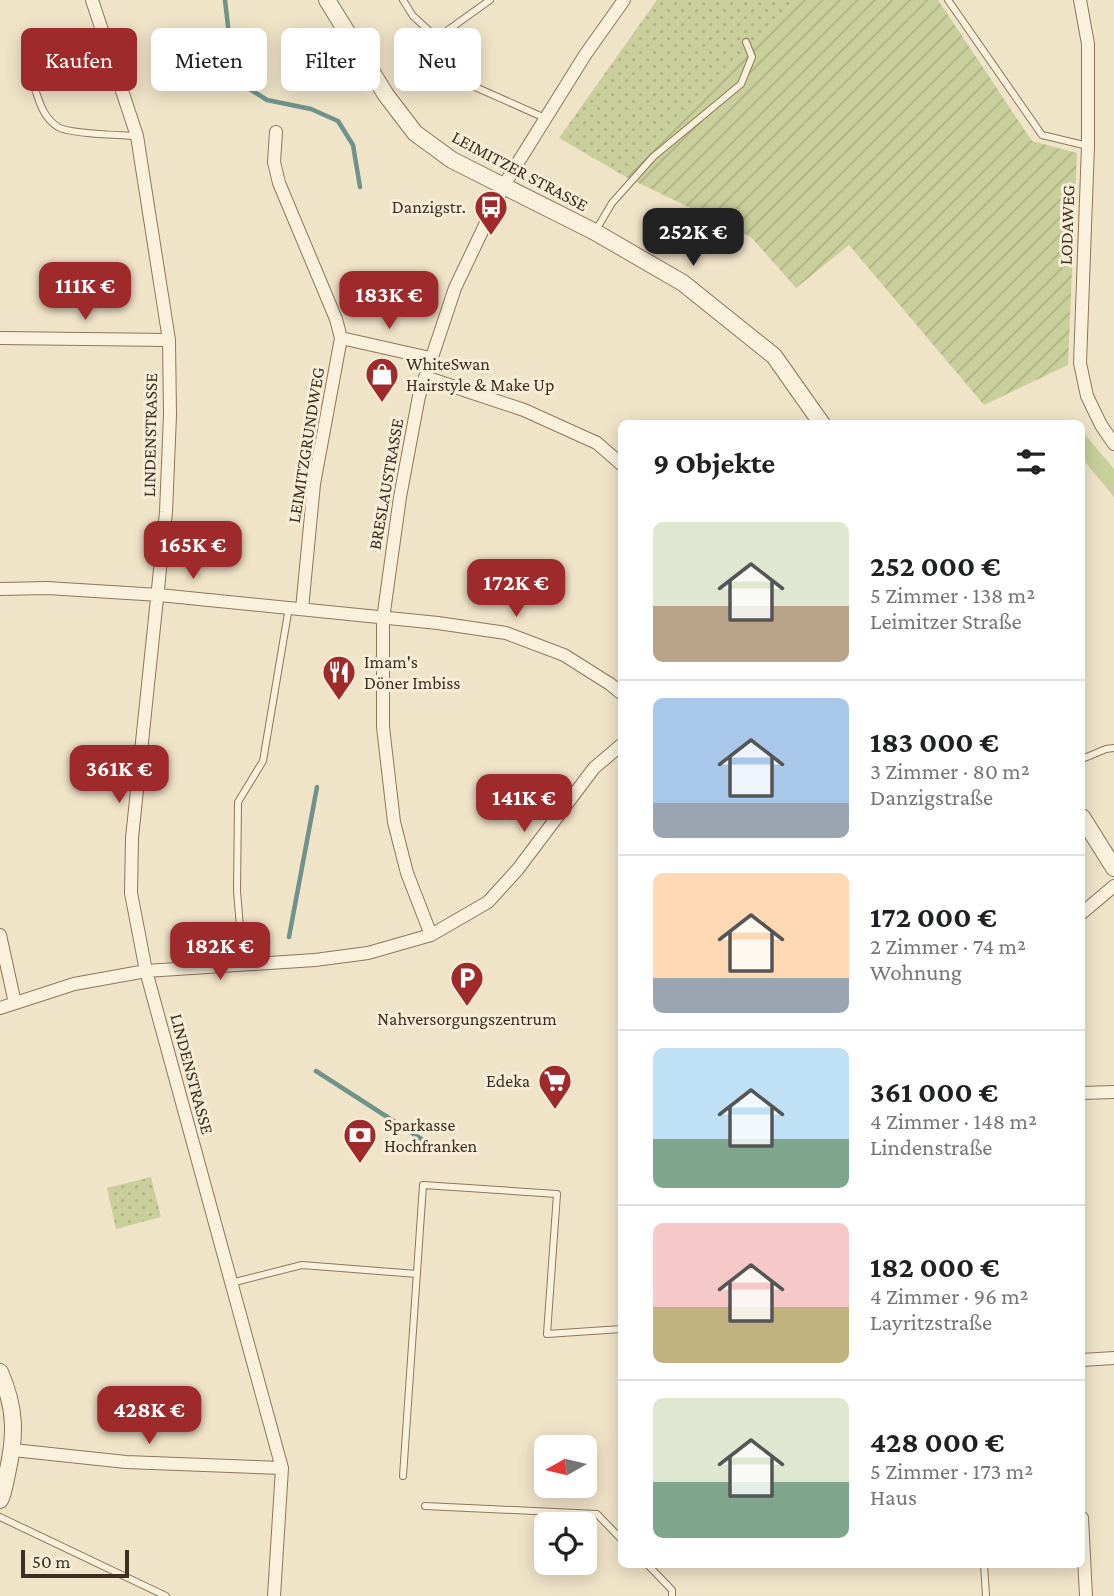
<!DOCTYPE html>
<html lang="de">
<meta charset="utf-8">
<style>
body{margin:0;font-family:"Crimson Pro",serif;background:#f6f6f6;color:#202124;height:100vh;display:flex;flex-direction:column;font-size:26px;white-space:nowrap}
*{box-sizing:border-box;margin:0}
p{font-size:23px;color:#757577}
.icon{flex:none;width:38px;height:38px;fill:none;stroke:currentColor;stroke-width:2;stroke-linecap:round;stroke-linejoin:round}
.map{position:relative;flex:1;overflow:hidden}
.details{position:absolute;left:618px;top:420px;width:467px;height:1148px;display:flex;flex-direction:column;background:#fff;border-radius:10px;box-shadow:0 4px 18px #0003}
.details>*{flex:none}
.hud{position:absolute;left:21px;top:28px;width:492px;height:63px;display:flex;gap:14px}
.needle{width:46px;rotate:262deg}
.buttons{position:absolute;left:534px;top:1435px;display:grid;gap:14px}
.buttons a{display:grid;place-items:center;width:63px;height:63px;border-radius:10px;background:#fff;box-shadow:0 4px 18px #0003;font-size:35px}
.scale{position:absolute;left:21px;bottom:18px;width:108px;box-sizing:border-box;padding-left:7px;border:4px solid #3d2e20;border-top:0;font-size:19px;line-height:24px;white-space:nowrap;color:#3d2e20;-webkit-text-stroke:5px #f7eed8;paint-order:stroke}
.price{position:absolute;translate:-50% -60px;padding:0 16px;border-radius:14px;background:#9e2a2b;color:#fff;font-size:23px;line-height:46px;filter:drop-shadow(0 2px 4px #0008)}
.price::after{content:'';position:absolute;left:50%;top:42px;width:21px;height:16px;margin-left:-10px;background:inherit;clip-path:polygon(0 0,100% 0,50% 100%)}
.price.current{background:#222;color:#fff}
ul{padding:0;list-style:none}
li{display:flex;align-items:center;gap:21px;height:175px;padding:0 35px}
li+li{border-top:2px solid #e0e0e0}
li span{display:grid;place-items:center;flex:none;width:196px;height:140px;border-radius:10px;color:#555}
li>.icon{margin-inline-start:auto}
span .icon{width:84px;height:84px;fill:#fffc;stroke-width:1}
li b{font-size:30px}
h2{display:flex;justify-content:space-between;align-items:center;height:84px;padding:0 35px;font-size:30px}
.chip{padding:0 24px;border-radius:10px;background:#fff;box-shadow:0 4px 18px #0003;font-size:24px;line-height:63px}
.chip.current{background:#9e2a2b;color:#fff}
.map>svg:first-child{display:block}
.grass{fill:url(#grass-dots)}
.garden{fill:url(#garden-furrows)}
.pitch{fill:#c9cf9b}
.lines{fill:none;stroke-linecap:round;stroke-linejoin:round}
.stream{stroke:#6f938a;stroke-width:4.5}
.service-casing{stroke:#8d765c;stroke-width:8}
.minor-casing{stroke:#8d765c;stroke-width:14}
.tertiary-casing{stroke:#8d765c;stroke-width:18}
.service{stroke:#faf1dc;stroke-width:6}
.minor{stroke:#faf1dc;stroke-width:12}
.tertiary{stroke:#faf1dc;stroke-width:16}
.labels{text-anchor:middle;dominant-baseline:central;stroke-width:6;stroke-linejoin:round;paint-order:stroke}
.street-label{font-size:18px;fill:#3d2e20;stroke:#f7eed8}
.poi-label{font-size:18px;fill:#3d2e20;stroke:#f7eed8;text-anchor:start}
</style>
<div class="map">
<svg width="1114" height="1596" viewBox="0 0 1114 1596">
<defs>
<pattern id="grass-dots" width="8" height="8" patternUnits="userSpaceOnUse" patternTransform="scale(1.75)"><rect width="8" height="8" fill="#c9cf9b"/><path d="M2 2h.1M6 6h.1" fill="none" stroke="#aeb285" stroke-width="1.8" stroke-linecap="round"/></pattern>
<pattern id="garden-furrows" width="10" height="10" patternUnits="userSpaceOnUse" patternTransform="scale(1.75)"><rect width="10" height="10" fill="#c9cf9b"/><path d="M-1 1l2-2M0 10L10 0M9 11l2-2" fill="none" stroke="#aeb285"/></pattern>
</defs>
<rect width="100%" height="100%" fill="#f0e4c8"/>
<path class="grass" d="M657 0H796L626 177 559 138Z
M151 1177 161 1217 116 1229 107 1188Z"/>
<path class="garden" d="M796 0H938L1032 141 1077 153 1068 365 984 405 849 245 796 288 751 237 626 177Z"/>
<path class="pitch" d="M1082 431 1114 469V497L1082 458Z"/>
<g class="lines">
<path class="stream" d="M225 0 234 79 267 100 311 109 338 121 353 145 360 187
M289 937 317 787
M316 1071 423 1140"/>
<defs>
<path id="service" d="M403 0 413 16 437 38
M490 0 437 38 473 86 545 118
M948 0 1042 135 1088 146
M35 89C40 104 44 118 58 127 69 134 121 135 137 136
M596 230 612 203 653 157 741 84 752 57 746 42
M1082 759 1106 749 1114 748
M243 963 237 891 238 802 263 761 289 607
M231 1283 302 1265 417 1274
M403 1476 423 1185 557 1194 547 1334 621 1329
M425 1506 597 1514 621 1539
M0 1517 166 1596
M647 1564 672 1590V1596
M984 1564 986 1596"/>
<path id="minor" d="M92 0 137 136 169 340 170 415 166 512 132 838 131 893 146 971 282 1468 274 1596
M1080 0 1088 44V146L1080 363 1087 396 1101 425 1114 444
M276 132 274 162 279 183 336 319 341 338 314 484 302 609
M0 338 169 340
M341 338 430 358
M425 377 524 410 597 443 621 464
M0 589 47 588 159 595 438 623 506 633 564 655 610 684 621 693
M1082 913 1114 886
M0 935 15 1003
M431 935 407 873 394 822 383 727V619L400 497 419 396 455 288 504 185 585 55 624 0
M0 1008 74 984 146 971 315 960 368 953 431 935 488 902 518 869 594 768 621 745
M1082 1093 1114 1092
M1082 1360 1114 1358
M13 1450 126 1462 282 1468
M1082 1518 1086 1596"/>
<path id="tertiary" d="M327 0 386 95 415 133 452 160 595 232 683 283 774 356 822 424
M1082 817 1114 868
M0 1372C16 1409 16 1435 7 1474 5 1483 4 1492 0 1500"/>
</defs>
<use href="#service" class="service-casing"/>
<use href="#minor" class="minor-casing"/>
<use href="#tertiary" class="tertiary-casing"/>
<use href="#service" class="service"/>
<use href="#minor" class="minor"/>
<use href="#tertiary" class="tertiary"/>
</g>
<defs>
<symbol id="bus-pin" viewBox="-11 -11 22 30"><path d="M0 17L-7.5 6A9.5 9.5 0 1 1 7.5 6Z" fill="#9e2a2b" stroke="#f7eed8"/><path d="M-5-6H5V4H4V6H2V4H-2V6H-4V4H-5ZM-3.5-4V0h7V-4ZM-3.5 1.2v1.5H-2V1.2ZM2 1.2v1.5H3.5V1.2Z" fill="#fff"/></symbol>
<symbol id="shop-pin" viewBox="-11 -11 22 30"><path d="M0 17L-7.5 6A9.5 9.5 0 1 1 7.5 6Z" fill="#9e2a2b" stroke="#f7eed8"/><path d="M-5-2.5h2.3a2.7 3.5 0 0 1 5.4 0H5L5.5 6h-11ZM-1.5-2.5h3a1.5 2.3 0 0 0-3 0Z" fill="#fff"/></symbol>
<symbol id="restaurant-pin" viewBox="-11 -11 22 30"><path d="M0 17L-7.5 6A9.5 9.5 0 1 1 7.5 6Z" fill="#9e2a2b" stroke="#f7eed8"/><path d="M-5-6h1v4h1v-4h1v4h1v-4h1v5L-1.5 .5V6h-2V.5L-5-1ZM5-6V6H3V1.5H1.5Q1.5-4 5-6Z" fill="#fff"/></symbol>
<symbol id="parking-pin" viewBox="-11 -11 22 30"><path d="M0 17L-7.5 6A9.5 9.5 0 1 1 7.5 6Z" fill="#9e2a2b" stroke="#f7eed8"/><path d="M-3.5-5.5H1a3.5 3.5 0 0 1 0 7H-1V5.5H-3.5ZM-1-3.4V-.6H.8a1.4 1.4 0 0 0 0-2.8Z" fill="#fff"/></symbol>
<symbol id="supermarket-pin" viewBox="-11 -11 22 30"><path d="M0 17L-7.5 6A9.5 9.5 0 1 1 7.5 6Z" fill="#9e2a2b" stroke="#f7eed8"/><path d="M-6-5.5h2.5l.6 2H6L4.5 2H-2.5L-4.4-4H-6ZM-1.5 3.2a1.3 1.3 0 1 0 .1 0ZM3 3.2a1.3 1.3 0 1 0 .1 0Z" fill="#fff"/></symbol>
<symbol id="bank-pin" viewBox="-11 -11 22 30"><path d="M0 17L-7.5 6A9.5 9.5 0 1 1 7.5 6Z" fill="#9e2a2b" stroke="#f7eed8"/><path d="M-6-4H6V4H-6ZM0-2.3a2.3 2.3 0 1 0 0 4.6a2.3 2.3 0 1 0 0-4.6Z" fill="#fff"/></symbol>
</defs>
<g fill-rule="evenodd">
<use href="#bus-pin" x="472" y="188" width="38" height="52"/>
<use href="#shop-pin" x="363" y="355" width="38" height="52"/>
<use href="#restaurant-pin" x="320" y="653" width="38" height="52"/>
<use href="#parking-pin" x="448" y="959" width="38" height="52"/>
<use href="#supermarket-pin" x="536" y="1062" width="38" height="52"/>
<use href="#bank-pin" x="341" y="1116" width="38" height="52"/>
</g>
<g class="labels">
<g class="street-label">
<text transform="translate(520 171) rotate(28)">LEIMITZER STRASSE</text>
<text transform="translate(1067 225) rotate(-88)">LODAWEG</text>
<text transform="translate(150 435) rotate(-89)">LINDENSTRASSE</text>
<text transform="translate(306 445) rotate(-81)">LEIMITZGRUNDWEG</text>
<text transform="translate(386 484) rotate(-80)">BRESLAUSTRASSE</text>
<text transform="translate(192 1074) rotate(75)">LINDENSTRASSE</text>
</g>
<g class="poi-label">
<text x="466" y="207" text-anchor="end">Danzigstr.</text>
<text x="406" y="364">WhiteSwan<tspan x="406" dy="21">Hairstyle &amp; Make Up</tspan></text>
<text x="364" y="662">Imam's<tspan x="364" dy="21">Döner Imbiss</tspan></text>
<text x="467" y="1019" text-anchor="middle">Nahversorgungszentrum</text>
<text x="530" y="1081" text-anchor="end">Edeka</text>
<text x="384" y="1125">Sparkasse<tspan x="384" dy="21">Hochfranken</tspan></text>
</g>
</g>
</svg>
<div class="buttons">
<a><svg class="needle" viewBox="-14 -14 28 28"><path d="M0-13l5 13h-10z" fill="#e53935"/><path d="M0 13l5-13h-10z" fill="#757577"/></svg></a>
<a><svg class="icon" aria-label="locate" viewBox="0 0 24 24"><circle cx="12" cy="12" r="6"/><path d="M12 2v4M12 18v4M2 12h4M18 12h4"/></svg></a>
</div>
<div class="scale">50 m</div>
<b class="price current" style="left:693px;top:268px">252K €</b>
<b class="price" style="left:85px;top:322px">111K €</b>
<b class="price" style="left:389px;top:331px">183K €</b>
<b class="price" style="left:193px;top:581px">165K €</b>
<b class="price" style="left:516px;top:619px">172K €</b>
<b class="price" style="left:119px;top:805px">361K €</b>
<b class="price" style="left:524px;top:834px">141K €</b>
<b class="price" style="left:220px;top:982px">182K €</b>
<b class="price" style="left:149px;top:1446px">428K €</b>
<div class="hud">
<a class="chip current">Kaufen</a>
<a class="chip">Mieten</a>
<a class="chip">Filter</a>
<a class="chip">Neu</a>
</div>
<section class="details">
<h2>9 Objekte<svg class="icon" aria-label="filters" viewBox="0 0 24 24"><path d="M4 7h16M4 17h16"/><circle cx="9" cy="7" r="2"/><circle cx="15" cy="17" r="2"/></svg></h2>
<ul>
<li><span style="background:linear-gradient(#dfe7d0 60%,#b9a48a 0)"><svg class="icon" aria-label="home" viewBox="0 0 24 24"><path d="M3 11l9-7 9 7M6 9v11h12V9"/></svg></span><div><b>252 000 €</b><p>5 Zimmer · 138 m²</p><p>Leimitzer Straße</p></div></li>
<li><span style="background:linear-gradient(#a9c7e8 75%,#9aa5b1 0)"><svg class="icon" aria-label="home" viewBox="0 0 24 24"><path d="M3 11l9-7 9 7M6 9v11h12V9"/></svg></span><div><b>183 000 €</b><p>3 Zimmer · 80 m²</p><p>Danzigstraße</p></div></li>
<li><span style="background:linear-gradient(#ffd9b3 75%,#9aa5b1 0)"><svg class="icon" aria-label="home" viewBox="0 0 24 24"><path d="M3 11l9-7 9 7M6 9v11h12V9"/></svg></span><div><b>172 000 €</b><p>2 Zimmer · 74 m²</p><p>Wohnung</p></div></li>
<li><span style="background:linear-gradient(#bfe0f5 65%,#7fa58c 0)"><svg class="icon" aria-label="home" viewBox="0 0 24 24"><path d="M3 11l9-7 9 7M6 9v11h12V9"/></svg></span><div><b>361 000 €</b><p>4 Zimmer · 148 m²</p><p>Lindenstraße</p></div></li>
<li><span style="background:linear-gradient(#f6c9c9 60%,#c2b280 0)"><svg class="icon" aria-label="home" viewBox="0 0 24 24"><path d="M3 11l9-7 9 7M6 9v11h12V9"/></svg></span><div><b>182 000 €</b><p>4 Zimmer · 96 m²</p><p>Layritzstraße</p></div></li>
<li><span style="background:linear-gradient(#dfe7d0 60%,#7fa58c 0)"><svg class="icon" aria-label="home" viewBox="0 0 24 24"><path d="M3 11l9-7 9 7M6 9v11h12V9"/></svg></span><div><b>428 000 €</b><p>5 Zimmer · 173 m²</p><p>Haus</p></div></li>
</ul>
</section>
</div>
